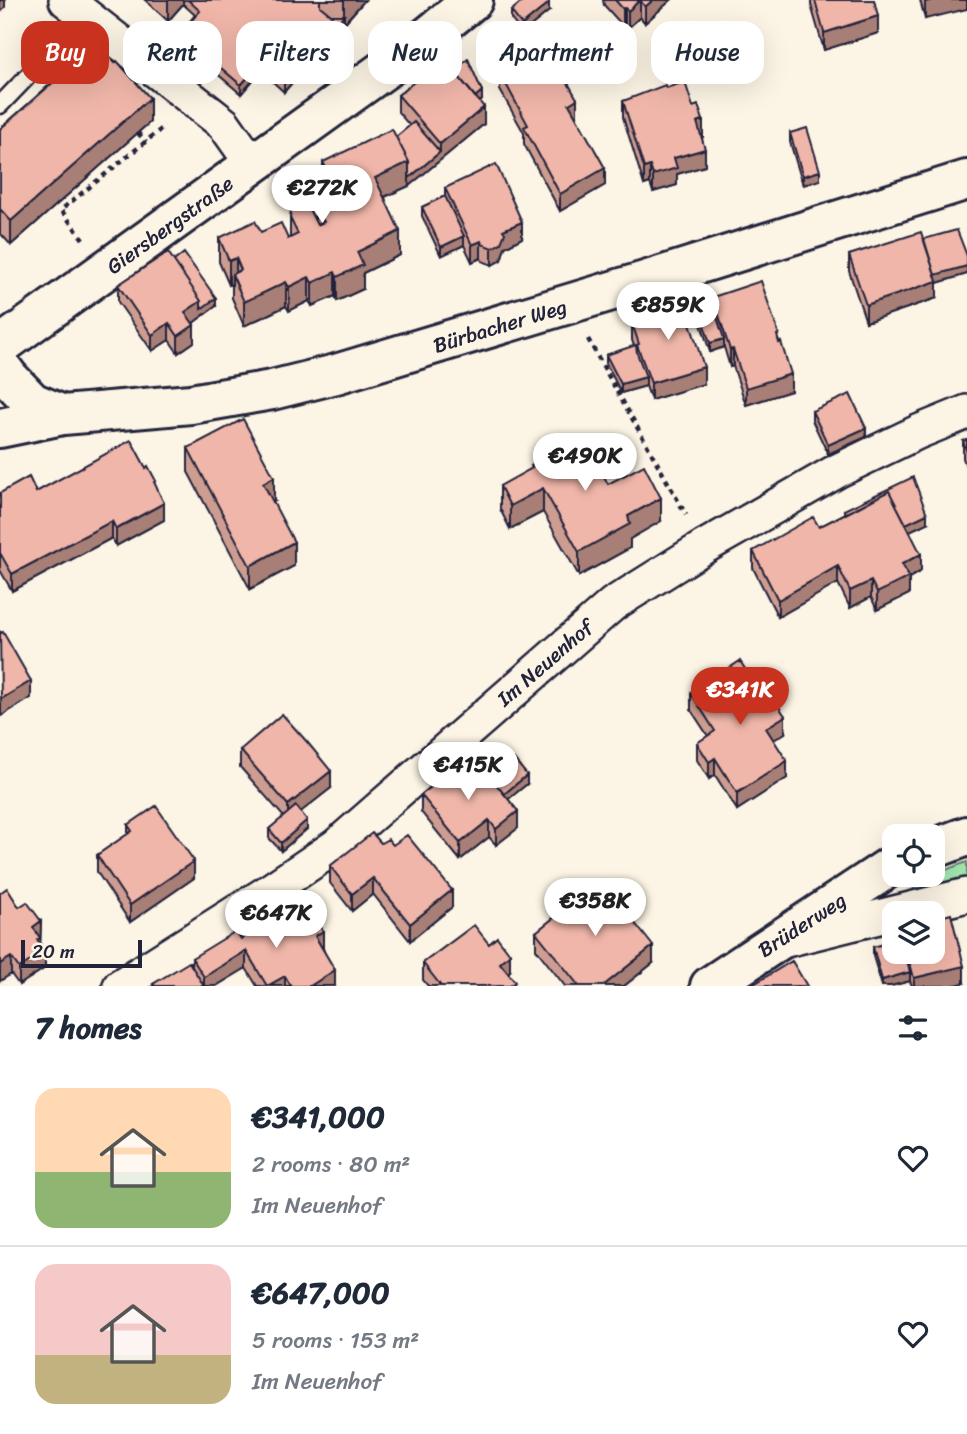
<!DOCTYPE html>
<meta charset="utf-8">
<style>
body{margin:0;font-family:Sriracha,sans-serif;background:#f2f2f3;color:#1f2937;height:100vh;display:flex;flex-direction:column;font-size:26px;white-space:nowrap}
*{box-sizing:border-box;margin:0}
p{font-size:23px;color:#747a83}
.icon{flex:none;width:38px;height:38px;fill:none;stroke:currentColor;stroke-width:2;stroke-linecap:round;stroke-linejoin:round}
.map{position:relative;height:986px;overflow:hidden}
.sheet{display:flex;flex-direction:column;background:#fff;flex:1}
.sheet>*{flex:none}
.guide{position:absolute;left:21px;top:21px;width:926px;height:63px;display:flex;gap:14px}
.fabs{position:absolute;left:882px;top:824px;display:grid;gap:14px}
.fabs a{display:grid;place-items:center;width:63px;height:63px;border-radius:14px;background:#fff;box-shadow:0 7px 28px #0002;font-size:35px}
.scale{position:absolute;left:21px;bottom:18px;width:121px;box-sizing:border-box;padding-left:7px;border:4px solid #22223b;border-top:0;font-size:19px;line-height:24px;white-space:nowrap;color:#22223b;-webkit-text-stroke:5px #fcf5e5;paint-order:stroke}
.price{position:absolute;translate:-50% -60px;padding:0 16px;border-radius:24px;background:#fff;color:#222;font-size:23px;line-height:46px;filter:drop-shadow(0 2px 4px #0008)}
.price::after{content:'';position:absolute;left:50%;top:42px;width:21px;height:16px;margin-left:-10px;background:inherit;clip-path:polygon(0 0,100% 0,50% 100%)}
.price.selected{background:#c8321e;color:#fff}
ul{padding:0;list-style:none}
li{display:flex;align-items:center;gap:21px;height:175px;padding:0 35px}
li+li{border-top:2px solid #e0e1e3}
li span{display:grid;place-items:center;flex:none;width:196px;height:140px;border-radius:21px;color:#555}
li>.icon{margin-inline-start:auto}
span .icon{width:84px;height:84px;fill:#fffc;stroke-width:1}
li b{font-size:30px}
h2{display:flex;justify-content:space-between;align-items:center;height:84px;padding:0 35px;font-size:30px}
.tag{padding:0 24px;border-radius:21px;background:#fff;box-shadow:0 7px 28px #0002;font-size:24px;line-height:63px}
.tag.selected{background:#c8321e;color:#fff}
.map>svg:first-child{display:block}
.green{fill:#a3e4ae;stroke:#628374;stroke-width:2}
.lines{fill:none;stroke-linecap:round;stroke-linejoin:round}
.lane-casing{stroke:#22223b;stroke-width:21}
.street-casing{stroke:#22223b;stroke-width:38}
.secondary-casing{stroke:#22223b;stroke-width:44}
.path{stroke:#22223b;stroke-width:4.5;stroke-dasharray:5 5;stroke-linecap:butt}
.lane{stroke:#fcf5e5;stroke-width:16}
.street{stroke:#fcf5e5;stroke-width:33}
.secondary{stroke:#fcf5e5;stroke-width:38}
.wall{fill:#ce9d91;stroke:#22223b;stroke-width:2}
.shaded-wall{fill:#a87f76;stroke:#22223b;stroke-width:2}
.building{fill:#f0b6a9;stroke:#22223b;stroke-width:2}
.labels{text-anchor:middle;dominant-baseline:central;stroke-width:5;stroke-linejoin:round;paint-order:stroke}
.street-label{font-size:21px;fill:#22223b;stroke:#fcf5e5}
</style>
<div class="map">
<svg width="967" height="986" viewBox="0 0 967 986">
<rect width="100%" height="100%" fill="#fcf5e5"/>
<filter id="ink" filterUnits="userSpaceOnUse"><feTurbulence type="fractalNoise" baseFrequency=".0143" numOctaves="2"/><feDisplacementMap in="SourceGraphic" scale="14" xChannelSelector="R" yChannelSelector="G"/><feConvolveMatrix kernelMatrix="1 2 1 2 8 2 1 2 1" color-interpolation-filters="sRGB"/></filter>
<g filter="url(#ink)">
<path class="green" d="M967 862V882L908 893C926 879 945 869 967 862Z"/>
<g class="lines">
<defs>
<path id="lane" d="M0 105 76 26 84 15"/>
<path id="street" d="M66 0 224 124 253 165
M786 940 967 895
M120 986 265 894 336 846 613 604 704 547 837 471 918 432 967 412"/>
<path id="secondary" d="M0 346 406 54 473 0
M0 366 9 378 32 402 63 415
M0 428 63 415 191 404 272 390 336 374 645 281 967 180
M933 849 967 836
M710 986 894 864"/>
</defs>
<use href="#lane" class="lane-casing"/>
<use href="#street" class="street-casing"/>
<use href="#secondary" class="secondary-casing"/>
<path class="path" d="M138 133 146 142
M83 239 61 210 165 126
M588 339 686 515"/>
<use href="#lane" class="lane"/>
<use href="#street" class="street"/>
<use href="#secondary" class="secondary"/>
</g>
<path class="wall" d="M145 0H365L284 92 261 71 241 94 180 42V33L195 15 183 4 168 21Z
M603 0H671L645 23 640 17 628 28 625 25 623 26 604 5Z
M811 0H874L878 33 824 50 811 5Z
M920 0H967L925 19Z
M511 11H549L522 33 511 19Z
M57 66 150 122 11 245 0 233V129L57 78Z
M454 71 482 100 480 102 484 124 409 186 385 197 400 255 363 273V289L337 301 335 296 312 306 309 301 289 311 286 306 244 326 232 298V284L229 285 219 262V238L261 232 288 239 290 238V218L315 222V205L330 198 323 185V162L396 137 410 126 398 112V95L426 76Z
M500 73 577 116 576 117 605 185 560 211 524 144V133L500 90Z
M666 88 693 107 703 137H702L705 166 677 174V185L653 192 650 183 644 185 623 117V101Z
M790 133 820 180 803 185 790 142Z
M445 188 522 238 505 247 501 260 492 265 482 261 481 258 472 262 464 245 441 256 422 216V207L445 196Z
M924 239 967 256V274L937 283V298L866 322 849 271V255Z
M174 261 216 306 193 323 194 342 178 353 169 340 152 351 118 302V285Z
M713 297 779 341 791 391 746 405 733 366 730 367 724 347 710 352 699 318V310L713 305Z
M655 306 704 384 651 400 646 386 621 393 606 363V355L634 346 632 340V323L655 316Z
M812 411 866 437 828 454 812 420Z
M967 440V469L963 458V441Z
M188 448 274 501H273L294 566 250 589 188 472Z
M608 484 661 521 630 539V548L579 576 543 512 510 529 500 509V486Z
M156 487 164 520 116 546 112 538 12 591 0 570V493Z
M844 510 927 523 909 531 921 571 909 578V594L877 610 871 597 850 608 838 583 778 617 753 568V551L819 527 844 514Z
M691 693 785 733 773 740 787 778 737 810 715 775 709 779 697 760V743L708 736 691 710Z
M240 750 331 788 300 812 307 829 281 851 269 838V829L284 817 240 767Z
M491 778 527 784 508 799 518 828 496 845 489 837 460 860 421 812V795L479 780Z
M128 825 194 878 130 922 97 872V855L128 834Z
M381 843 393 845 452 907 410 941 373 894 352 911 330 883V866Z
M0 893 41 921 40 945 45 968 19 985 11 974 0 981Z
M536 932 653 963 624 986H565L536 949Z
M241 939 323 948 335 986H257L246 968 216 986H153V984L192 967V958Z
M873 947 894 952H933L964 983 951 986H912L910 981 891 986H882L873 956Z
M423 963 510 971 508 973 515 986H428L423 980Z"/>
<path class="shaded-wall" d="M0 0H5V7L0 13Z
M168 0H183V4L168 21Z
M344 0H365L344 23Z
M640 0V17L628 28V11Z
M653 0H671L645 23V7Z
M934 0H967V9L925 19V2Z
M549 3V11L522 33V25Z
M625 8V25L623 26V9Z
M344 15V23L284 92V83Z
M878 16V33L824 50V33Z
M261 62V71L241 94V85Z
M482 91V100L471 109V100Z
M150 98V122L11 245V221Z
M577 99V116L569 121V104Z
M484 107V124L409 186V178L440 152V144Z
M703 120V137L697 139V122Z
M705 149V166L677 174V185L653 192V175L674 158Z
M409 162V186L375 201V178Z
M650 166V183L644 185V168Z
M605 168V185L560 211V194Z
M820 171V180L803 185V176Z
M522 222V238L505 247 501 260 492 265V248L503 230Z
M400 231V255L363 273V289L337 301V277L357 252Z
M464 236V245L441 256V247Z
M481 241V258L472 262V245Z
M236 258V282L232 274V284L229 285V261Z
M967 266V274L937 283V298L866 322V305L933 275Z
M335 272V296L312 306V283Z
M309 277V301L289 311V287Z
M286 282V306L244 326V302Z
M216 298V306L185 329V312L201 301Z
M169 323V340L152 351V335Z
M194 325V342L178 353V336Z
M724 339V347L710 352V343Z
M733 349V366L730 367V350Z
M704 367V384L651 400V383Z
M791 374V391L746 405V388Z
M646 377V386L621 393V384Z
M866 428V437L828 454V445Z
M274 477V501L263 507V483Z
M543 488V512L510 529V506Z
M661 498V521L630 539V548L579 576V552L628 516Z
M164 503V520L116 546V529Z
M927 514V523L903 534V525Z
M112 521V538L12 591V574Z
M294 542V566L250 589V566Z
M921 554V571L909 578V594L877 610V593L902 564Z
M838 566V583L778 617V600Z
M871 581V597L850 608V591Z
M31 681V698L1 716V699Z
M785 716V733L766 745V728Z
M715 758V775L709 779V762Z
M787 761V778L737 810V793Z
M331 771V788L288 822V805Z
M527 775V784L500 806V797Z
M518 811V828L496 845V829Z
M307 820V829L281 851V843Z
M489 820V837L460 860V843Z
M194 861V878L130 922V905Z
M373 878V894L352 911V894Z
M452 890V907L410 941V924Z
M41 921 40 955 45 952V968L19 985V968L33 927Z
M323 931V948L315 953V936Z
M653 946V963L624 986H603Z
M246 951V968L216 986H204V977Z
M510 954V971L500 980V963Z
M11 957V974L0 981V964Z
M964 966V983L951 986H914V978Z
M335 970V986H310Z
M910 972V981L891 986H882V980Z
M285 976V986H268Z"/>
<path class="building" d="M188 0H320V6L331 15H344L284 83 261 62 241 85 180 33 200 11Z
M524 0H548L549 3 522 25 511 11Z
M615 0H653L645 7 640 0 628 11 625 8 623 9Z
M815 0H874L878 16 824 33Z
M91 36 115 63 117 61 150 98 11 221 0 209V129L64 73 57 66Z
M548 47 577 99 569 104 605 168 560 194 524 127 528 125 500 73Z
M468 59 482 91 475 97 454 71Z
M445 60 484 107 440 144 398 95 424 74 426 76Z
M685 82 693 107 698 105 703 120 697 122 705 149 674 158 677 168 653 175 650 166 644 168 623 101 665 85 666 88Z
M414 122 440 152 409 178V162L396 137Z
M807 128 820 171 803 176 790 133Z
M392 129 409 162 375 178 400 231 357 252 363 265 337 277 335 272 312 283 309 277 289 287 286 282 244 302 232 274 241 270 236 258 229 261 219 238 255 221 261 232 281 223 288 239 298 234 290 218 291 210 294 207 302 205 309 209 317 225 324 222 315 205 339 194 323 162Z
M496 164 522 222 503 230 505 233 501 243 492 248 482 244 481 241 472 245 445 188Z
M445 196 464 236 441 247 422 207Z
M957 230 967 256V266L935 275 924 239Z
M921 232 937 281 866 305 849 255Z
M168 252 201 301 185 312 194 325 178 336 169 323 152 335 118 285Z
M184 253 216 298 201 309V301L174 261Z
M761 281 779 335H777L779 343 781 342 791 374 746 388 733 349 730 350 713 297Z
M682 298 704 367 651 383 637 345 639 344 632 323 657 315 655 306Z
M713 305 724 339 710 343 699 310Z
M636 345 637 353 646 377 621 384 606 355Z
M850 394 866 428 828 445 812 411Z
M243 419 274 477 263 483 294 542 250 566 188 448Z
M583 438 608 484 644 465 661 498 628 516 630 524 579 552 543 488 510 506 500 486 532 468 531 466Z
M131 440 146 468 148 466 156 481 154 482 164 503 116 529 112 521 12 574 0 553V493L29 477 36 492Z
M967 440V452L963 441Z
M913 477 927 514 906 524 889 491 846 514 844 510Z
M889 491 921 554 902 564 909 577 877 593 871 581 850 591 838 566 778 600 753 551 813 517 819 527Z
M0 631 1 633 3 632 31 681 1 699Z
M740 661 763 697 770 693 785 716 766 728 787 761 737 793 715 758 709 762 697 743 715 731 691 693Z
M282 714 308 743 331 771 288 805 240 750Z
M514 759 527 775 504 794 491 778Z
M464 761 479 780 487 773 518 811 496 829 489 820 460 843 421 795Z
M156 806 194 861 130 905 97 855 132 831 128 825Z
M296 806 307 820 281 843 269 829Z
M372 833 381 843 388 839 393 845 407 835 452 890 410 924 373 878 352 894 330 866Z
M601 880 653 946 603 986H579L536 932Z
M7 888 19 907 27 902 41 921 33 927 40 938 37 940 45 952 19 968 11 957 0 964V893Z
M307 902 323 931 315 936 335 970 310 986H291L285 976 267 986 246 951 204 977 192 958 236 931 241 939 296 905 297 908Z
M951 914 964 966 914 978 907 952H933V919Z
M474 925 489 944 497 937 510 954 500 963 515 982 510 986H441L423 963Z
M894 941V952H905L910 972 882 980 873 947Z
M792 961 807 986H751Z
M189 962 204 986H155L153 984Z"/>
</g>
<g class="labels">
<g class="street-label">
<text transform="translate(170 225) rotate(-36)">Giersbergstraße</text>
<text transform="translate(500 326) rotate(-17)">Bürbacher Weg</text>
<text transform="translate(545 663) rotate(-41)">Im Neuenhof</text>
<text transform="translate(802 925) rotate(-33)">Brüderweg</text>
</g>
</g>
</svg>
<div class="fabs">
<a><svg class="icon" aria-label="locate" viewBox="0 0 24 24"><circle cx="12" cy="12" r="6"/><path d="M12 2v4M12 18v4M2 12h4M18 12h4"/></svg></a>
<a><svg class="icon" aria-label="layers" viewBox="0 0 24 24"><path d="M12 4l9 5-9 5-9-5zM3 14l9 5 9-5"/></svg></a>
</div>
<div class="scale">20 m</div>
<b class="price" style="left:322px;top:225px">€272K</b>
<b class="price" style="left:668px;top:342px">€859K</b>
<b class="price" style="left:585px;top:493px">€490K</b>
<b class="price selected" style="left:740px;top:727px">€341K</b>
<b class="price" style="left:468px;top:802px">€415K</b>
<b class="price" style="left:595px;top:938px">€358K</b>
<b class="price" style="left:276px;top:950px">€647K</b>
<div class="guide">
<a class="tag selected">Buy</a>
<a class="tag">Rent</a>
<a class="tag">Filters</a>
<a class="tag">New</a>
<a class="tag">Apartment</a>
<a class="tag">House</a>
</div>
</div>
<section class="sheet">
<h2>7 homes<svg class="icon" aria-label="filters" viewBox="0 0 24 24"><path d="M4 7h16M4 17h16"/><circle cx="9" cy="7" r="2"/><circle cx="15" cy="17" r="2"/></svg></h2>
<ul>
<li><span style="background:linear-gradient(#ffd9b3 60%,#8fb573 0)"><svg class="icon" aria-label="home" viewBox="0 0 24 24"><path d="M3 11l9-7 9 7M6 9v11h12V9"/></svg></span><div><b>€341,000</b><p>2 rooms · 80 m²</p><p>Im Neuenhof</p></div><svg class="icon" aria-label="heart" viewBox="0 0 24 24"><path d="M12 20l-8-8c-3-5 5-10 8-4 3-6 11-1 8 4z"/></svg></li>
<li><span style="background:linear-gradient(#f6c9c9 65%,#c2b280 0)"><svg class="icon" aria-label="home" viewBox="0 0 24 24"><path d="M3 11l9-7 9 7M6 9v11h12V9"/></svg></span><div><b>€647,000</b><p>5 rooms · 153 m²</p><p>Im Neuenhof</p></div><svg class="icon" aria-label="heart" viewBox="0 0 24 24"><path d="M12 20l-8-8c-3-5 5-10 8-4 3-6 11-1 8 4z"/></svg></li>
</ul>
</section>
